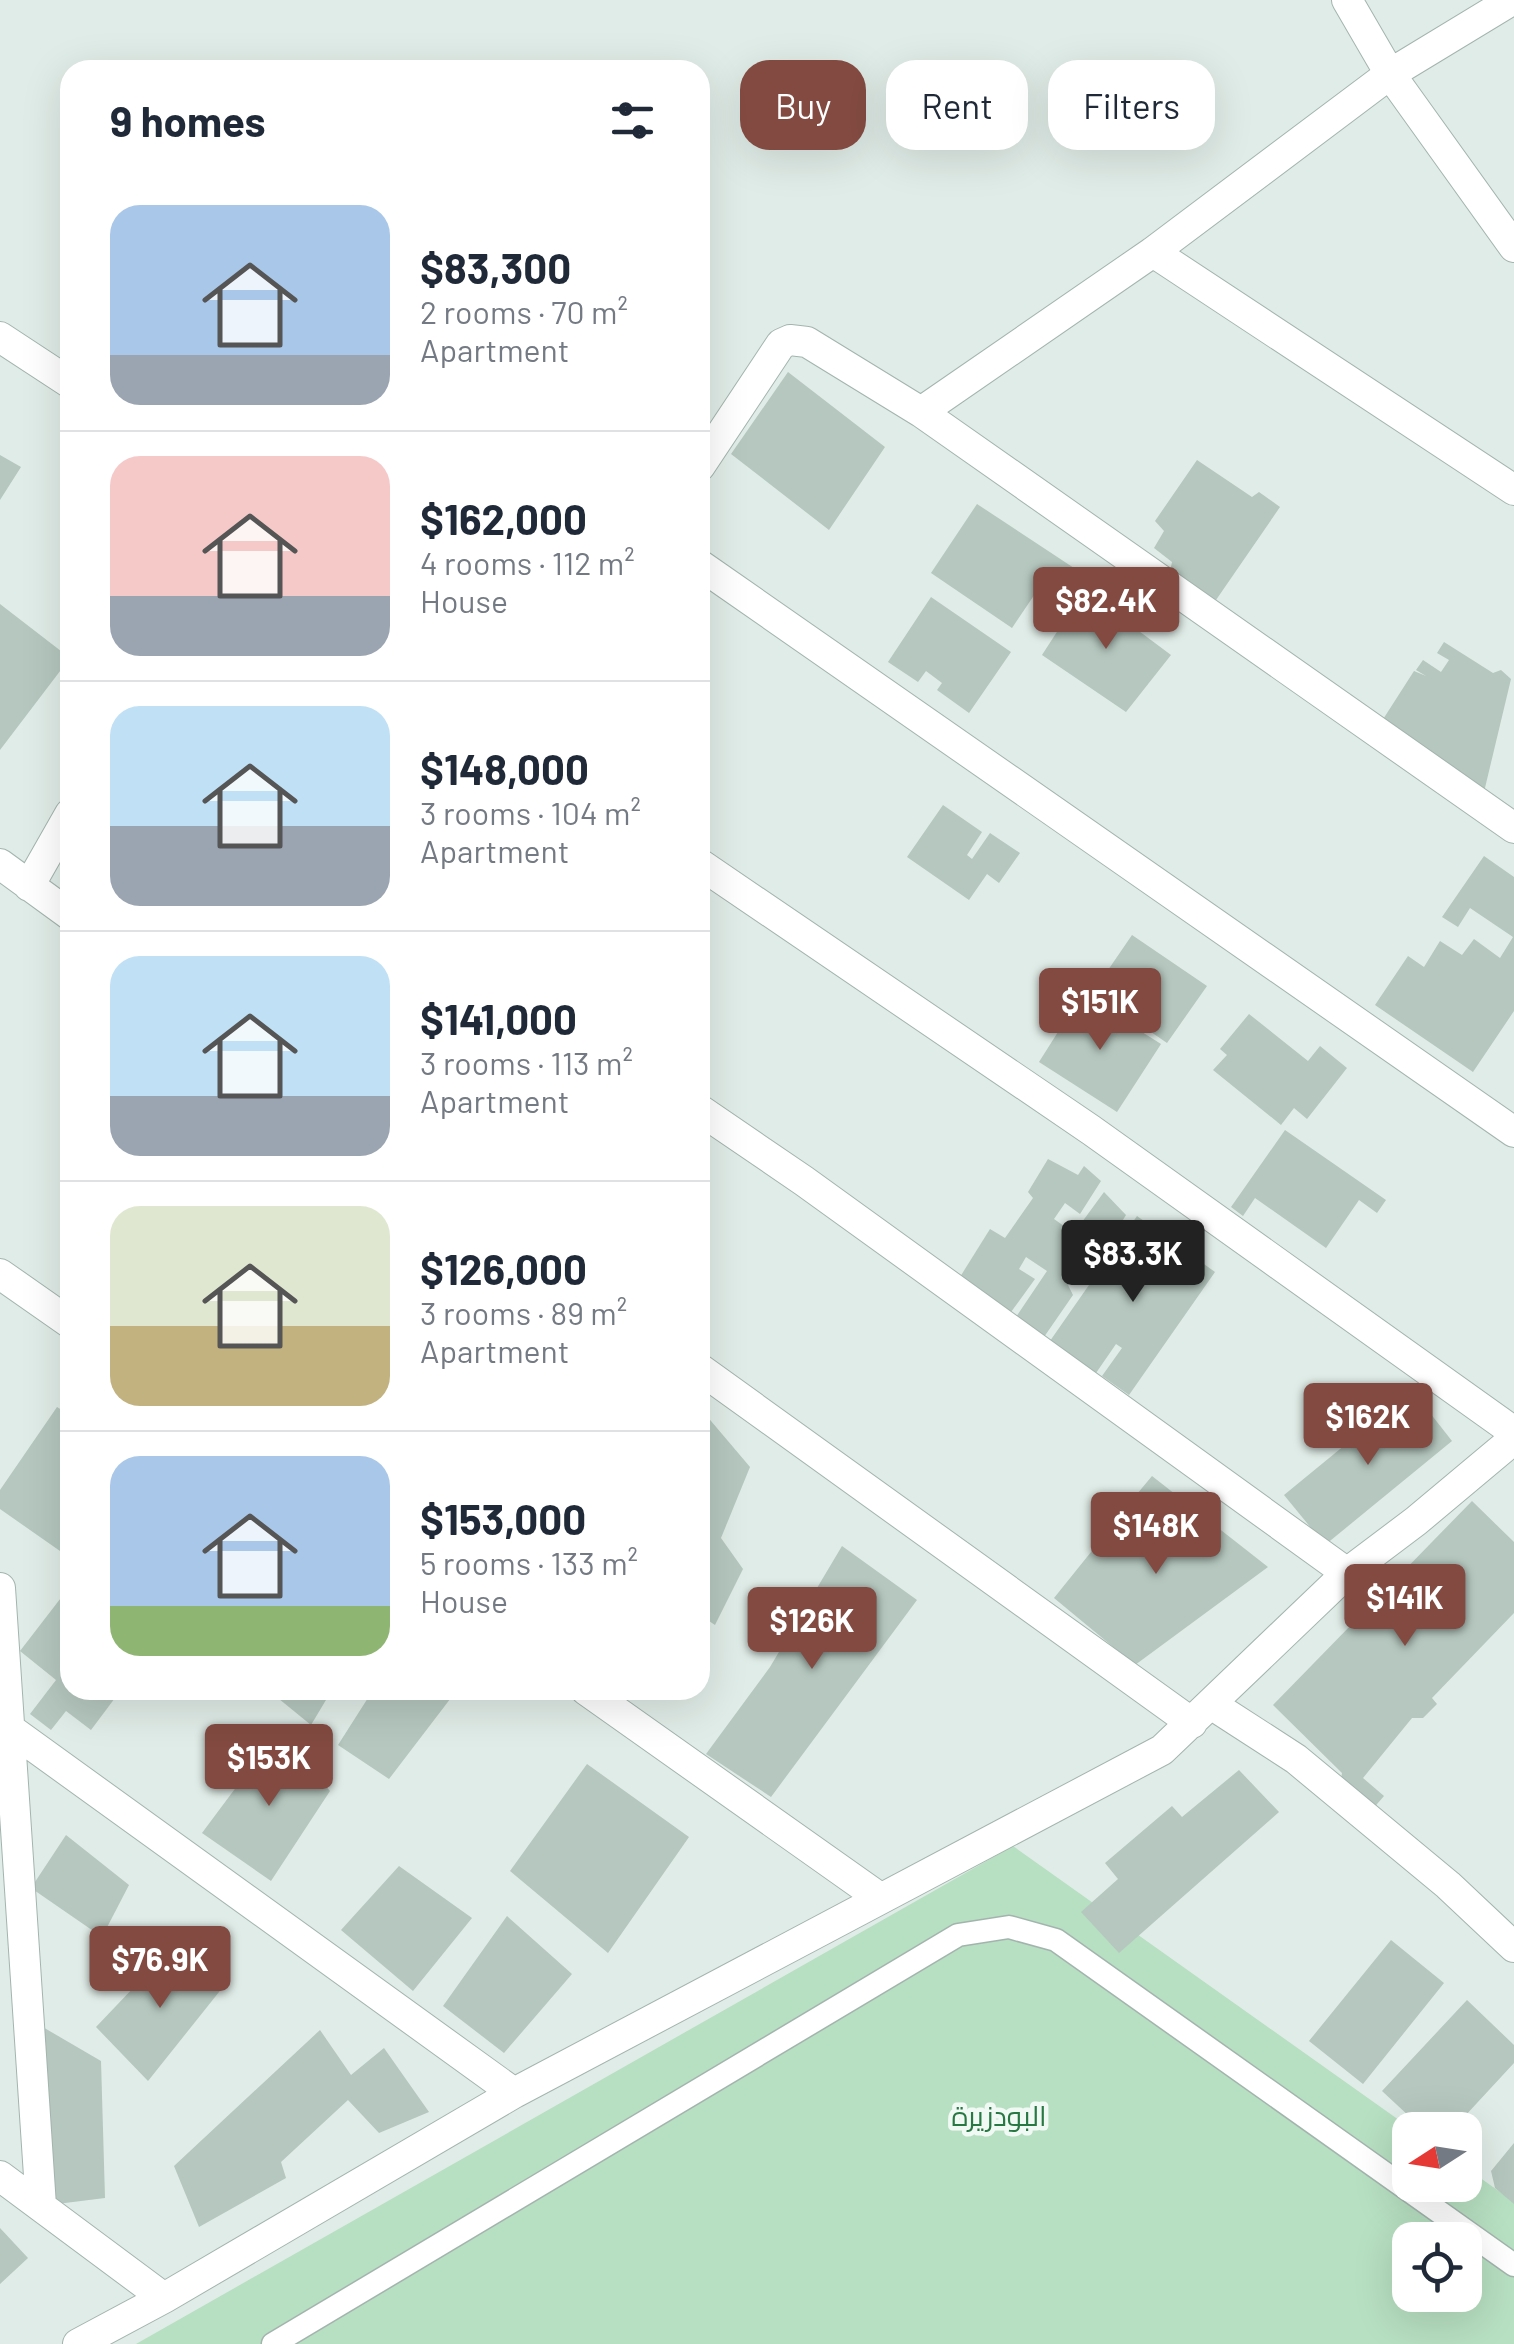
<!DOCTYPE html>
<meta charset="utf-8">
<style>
body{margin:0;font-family:Barlow,Cairo,sans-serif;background:#f6f6f7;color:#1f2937;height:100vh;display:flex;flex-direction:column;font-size:38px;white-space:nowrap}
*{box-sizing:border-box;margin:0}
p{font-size:32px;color:#747a83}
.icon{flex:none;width:55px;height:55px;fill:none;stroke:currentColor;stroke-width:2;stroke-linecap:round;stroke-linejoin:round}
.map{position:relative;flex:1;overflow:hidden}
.drawer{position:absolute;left:60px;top:60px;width:650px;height:1640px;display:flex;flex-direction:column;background:#fff;border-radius:30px;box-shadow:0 10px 40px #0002}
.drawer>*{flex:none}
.banner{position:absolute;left:740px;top:60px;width:622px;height:90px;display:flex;gap:20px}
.needle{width:65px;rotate:258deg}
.fabs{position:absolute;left:1392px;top:2112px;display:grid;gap:20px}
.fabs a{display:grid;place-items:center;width:90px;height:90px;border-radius:20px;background:#fff;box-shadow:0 10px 40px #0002;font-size:50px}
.price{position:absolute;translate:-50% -85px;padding:0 22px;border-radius:10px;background:#824a41;color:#fff;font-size:32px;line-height:65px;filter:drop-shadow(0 2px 5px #0008)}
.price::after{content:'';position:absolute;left:50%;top:60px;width:30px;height:22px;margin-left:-15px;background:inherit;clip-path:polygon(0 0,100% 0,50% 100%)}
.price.selected{background:#222;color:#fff}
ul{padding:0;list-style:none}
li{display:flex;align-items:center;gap:30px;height:250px;padding:0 50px}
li+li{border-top:2px solid #e0e1e3}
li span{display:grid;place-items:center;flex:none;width:280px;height:200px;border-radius:30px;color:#555}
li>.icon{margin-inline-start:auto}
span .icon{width:120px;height:120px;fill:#fffc;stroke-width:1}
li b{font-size:42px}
h2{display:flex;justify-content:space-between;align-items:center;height:120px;padding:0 50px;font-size:42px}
.pill{padding:0 35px;border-radius:30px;background:#fff;box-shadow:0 10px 40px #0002;font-size:35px;line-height:90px}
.pill.selected{background:#824a41;color:#fff}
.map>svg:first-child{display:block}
.green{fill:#b7dfc1;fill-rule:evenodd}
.building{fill:#b5c7bf}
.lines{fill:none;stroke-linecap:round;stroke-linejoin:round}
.lane-casing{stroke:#a3b4ae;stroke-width:25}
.street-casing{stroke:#a3b4ae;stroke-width:32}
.lane{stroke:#fff;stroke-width:22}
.street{stroke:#fff;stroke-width:30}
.labels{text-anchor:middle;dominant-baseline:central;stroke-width:9;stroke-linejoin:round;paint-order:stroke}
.park-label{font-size:28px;fill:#277843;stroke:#f1f9f5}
</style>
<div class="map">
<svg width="1514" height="2344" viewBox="0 0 1514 2344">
<rect width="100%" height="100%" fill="#e0ece7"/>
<path class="green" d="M1013 1846 1413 2130H1410V2185H1465V2167L1514 2202V2344H136ZM1410 2240H1465V2295H1410Z"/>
<path class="building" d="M788 372 885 447 829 530 731 454Z
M0 455 21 467 0 500Z
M1197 460 1252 497 1259 492 1280 507 1216 600 1170 571 1172 562 1154 548 1164 531 1155 521Z
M977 504 1074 568 1054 599 1039 588 1012 628 931 573Z
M1084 590 1171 655 1126 712 1042 655Z
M931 597 1011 652 969 713 937 690 942 683 926 671 918 682 888 662Z
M0 604 70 658 0 750Z
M1444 642 1493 673 1501 670 1511 679 1484 792 1380 724 1414 671 1426 676 1416 670 1423 660 1441 672 1449 660 1437 653Z
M943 805 982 832 967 855 972 859 990 833 1020 853 999 883 987 874 969 900 907 857Z
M1484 856 1514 877V1011L1473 1072 1375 1005 1408 956 1424 967 1440 941 1462 955 1474 939 1500 958 1513 937 1470 908 1458 927 1442 917Z
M1132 935 1207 986 1167 1043 1093 992Z
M1082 994 1161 1044 1117 1112 1039 1062Z
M1249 1014 1308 1061 1320 1046 1347 1068 1307 1119 1294 1108 1281 1125 1213 1070 1227 1055 1220 1049Z
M1285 1130 1386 1200 1377 1213 1359 1200 1326 1248 1255 1198 1243 1216 1231 1207Z
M1048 1159 1078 1175 1084 1166 1101 1181 1080 1214 1065 1203 1054 1219 1074 1233 1104 1192 1126 1215 1105 1249 1096 1245 1068 1285 1073 1295 1044 1337 1016 1317 1047 1271 1026 1257 1019 1269 1035 1279 1011 1312 960 1277 990 1229 1005 1238 1033 1198 1028 1192Z
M1137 1216 1215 1272 1129 1395 1102 1376 1122 1348 1116 1344 1096 1373 1050 1341Z
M1412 1390 1452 1441 1325 1545 1284 1495Z
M57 1407 70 1415V1558L0 1509V1490Z
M700 1408 750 1467 721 1538 743 1569 715 1625 700 1615Z
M1152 1476 1268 1567 1135 1665 1054 1598 1120 1516 1143 1546 1155 1536 1147 1525 1158 1510 1137 1494Z
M1472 1501 1514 1542V1613L1432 1698 1437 1704 1423 1718H1412L1363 1778 1384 1796 1371 1811 1340 1785 1342 1773 1273 1705Z
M842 1546 917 1600 771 1797 706 1754 770 1667Z
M67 1590 70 1592V1690H121L91 1730 66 1711 51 1730 30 1714 56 1680 20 1651Z
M268 1690H332L311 1725Z
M373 1690H457L389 1779 338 1745Z
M278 1731 330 1791 271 1881 202 1833Z
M587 1764 689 1837 608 1953 510 1871Z
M1239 1770 1279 1812 1119 1953 1081 1912 1118 1879 1105 1863 1172 1806 1182 1817Z
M66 1835 129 1885 102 1937 31 1888Z
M399 1866 472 1918 413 1991 341 1930Z
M507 1916 572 1974 504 2053 443 2006Z
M1391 1940 1444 1983 1363 2084 1309 2041Z
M175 1944 223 1987 148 2081 96 2027Z
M1467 2000 1514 2045V2063L1452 2130H1424L1382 2091Z
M29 2019 101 2061 105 2198 41 2206Z
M320 2030 351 2075 384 2048 429 2112 379 2133 348 2100 281 2162 286 2178 199 2227 174 2166Z
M1514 2143V2204L1495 2188 1491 2171Z
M0 2228 28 2258 0 2284Z"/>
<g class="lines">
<defs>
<path id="lane" d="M273 2344 958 1935 1009 1927 1056 1940 1514 2265"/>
<path id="street" d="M1347 0 1390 74 1514 247
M1153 252 1514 490
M0 337 70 383
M921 412 1153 252 1390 74 1512 0
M700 466 781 344 790 340 807 342 921 412 1514 828
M700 565 1514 1132
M0 864 70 915
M700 864 1091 1130 1514 1432
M29 886 70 814
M700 1110 804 1181 1347 1573
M0 1274 70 1323
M700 1369 1192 1723
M0 1588 41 2206
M586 1690 880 1898
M1211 1704 1296 1759 1448 1885 1514 1947
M0 1722 514 2093
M0 2176 164 2298
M78 2344 164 2298 514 2093 1162 1750 1347 1573 1416 1521 1514 1439"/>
</defs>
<use href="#lane" class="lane-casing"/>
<use href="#street" class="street-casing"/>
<use href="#lane" class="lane"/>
<use href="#street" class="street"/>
</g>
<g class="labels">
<g class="park-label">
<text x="999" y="2115">البودزيرة</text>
</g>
</g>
</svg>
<div class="fabs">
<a><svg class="needle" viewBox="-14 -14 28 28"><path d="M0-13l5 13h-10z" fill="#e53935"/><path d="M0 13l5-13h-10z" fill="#747a83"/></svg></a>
<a><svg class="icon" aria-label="locate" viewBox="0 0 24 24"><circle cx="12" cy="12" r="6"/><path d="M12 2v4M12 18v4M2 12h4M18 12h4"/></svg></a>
</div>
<b class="price" style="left:1106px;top:652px">$82.4K</b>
<b class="price" style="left:1100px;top:1053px">$151K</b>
<b class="price selected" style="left:1133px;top:1305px">$83.3K</b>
<b class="price" style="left:1368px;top:1468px">$162K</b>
<b class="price" style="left:1156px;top:1577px">$148K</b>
<b class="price" style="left:1405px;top:1649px">$141K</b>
<b class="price" style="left:812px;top:1672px">$126K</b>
<b class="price" style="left:269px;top:1809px">$153K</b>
<b class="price" style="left:160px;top:2011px">$76.9K</b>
<div class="banner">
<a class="pill selected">Buy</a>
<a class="pill">Rent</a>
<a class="pill">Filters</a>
</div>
<section class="drawer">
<h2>9 homes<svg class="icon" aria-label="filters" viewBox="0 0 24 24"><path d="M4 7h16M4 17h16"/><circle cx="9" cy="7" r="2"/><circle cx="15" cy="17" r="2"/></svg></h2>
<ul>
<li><span style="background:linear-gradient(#a9c7e8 75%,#9aa5b1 0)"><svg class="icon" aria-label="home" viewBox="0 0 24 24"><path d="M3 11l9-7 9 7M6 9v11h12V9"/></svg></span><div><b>$83,300</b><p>2 rooms · 70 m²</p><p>Apartment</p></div></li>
<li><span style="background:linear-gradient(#f6c9c9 70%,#9aa5b1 0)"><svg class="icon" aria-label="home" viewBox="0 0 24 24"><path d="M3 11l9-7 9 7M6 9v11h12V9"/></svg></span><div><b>$162,000</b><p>4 rooms · 112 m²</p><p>House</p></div></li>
<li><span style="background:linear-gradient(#bfe0f5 60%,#9aa5b1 0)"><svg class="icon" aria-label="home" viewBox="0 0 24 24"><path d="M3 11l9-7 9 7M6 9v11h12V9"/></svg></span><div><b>$148,000</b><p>3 rooms · 104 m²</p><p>Apartment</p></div></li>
<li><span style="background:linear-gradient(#bfe0f5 70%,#9aa5b1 0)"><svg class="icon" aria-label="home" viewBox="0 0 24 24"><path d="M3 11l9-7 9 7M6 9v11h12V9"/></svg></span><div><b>$141,000</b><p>3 rooms · 113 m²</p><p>Apartment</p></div></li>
<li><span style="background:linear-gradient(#dfe7d0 60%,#c2b280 0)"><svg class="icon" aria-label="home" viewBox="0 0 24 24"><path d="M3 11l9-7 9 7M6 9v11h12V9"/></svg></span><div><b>$126,000</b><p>3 rooms · 89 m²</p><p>Apartment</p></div></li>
<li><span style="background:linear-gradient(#a9c7e8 75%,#8fb573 0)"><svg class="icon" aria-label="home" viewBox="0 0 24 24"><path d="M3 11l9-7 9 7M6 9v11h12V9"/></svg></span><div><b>$153,000</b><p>5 rooms · 133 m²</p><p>House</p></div></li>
</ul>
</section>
</div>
